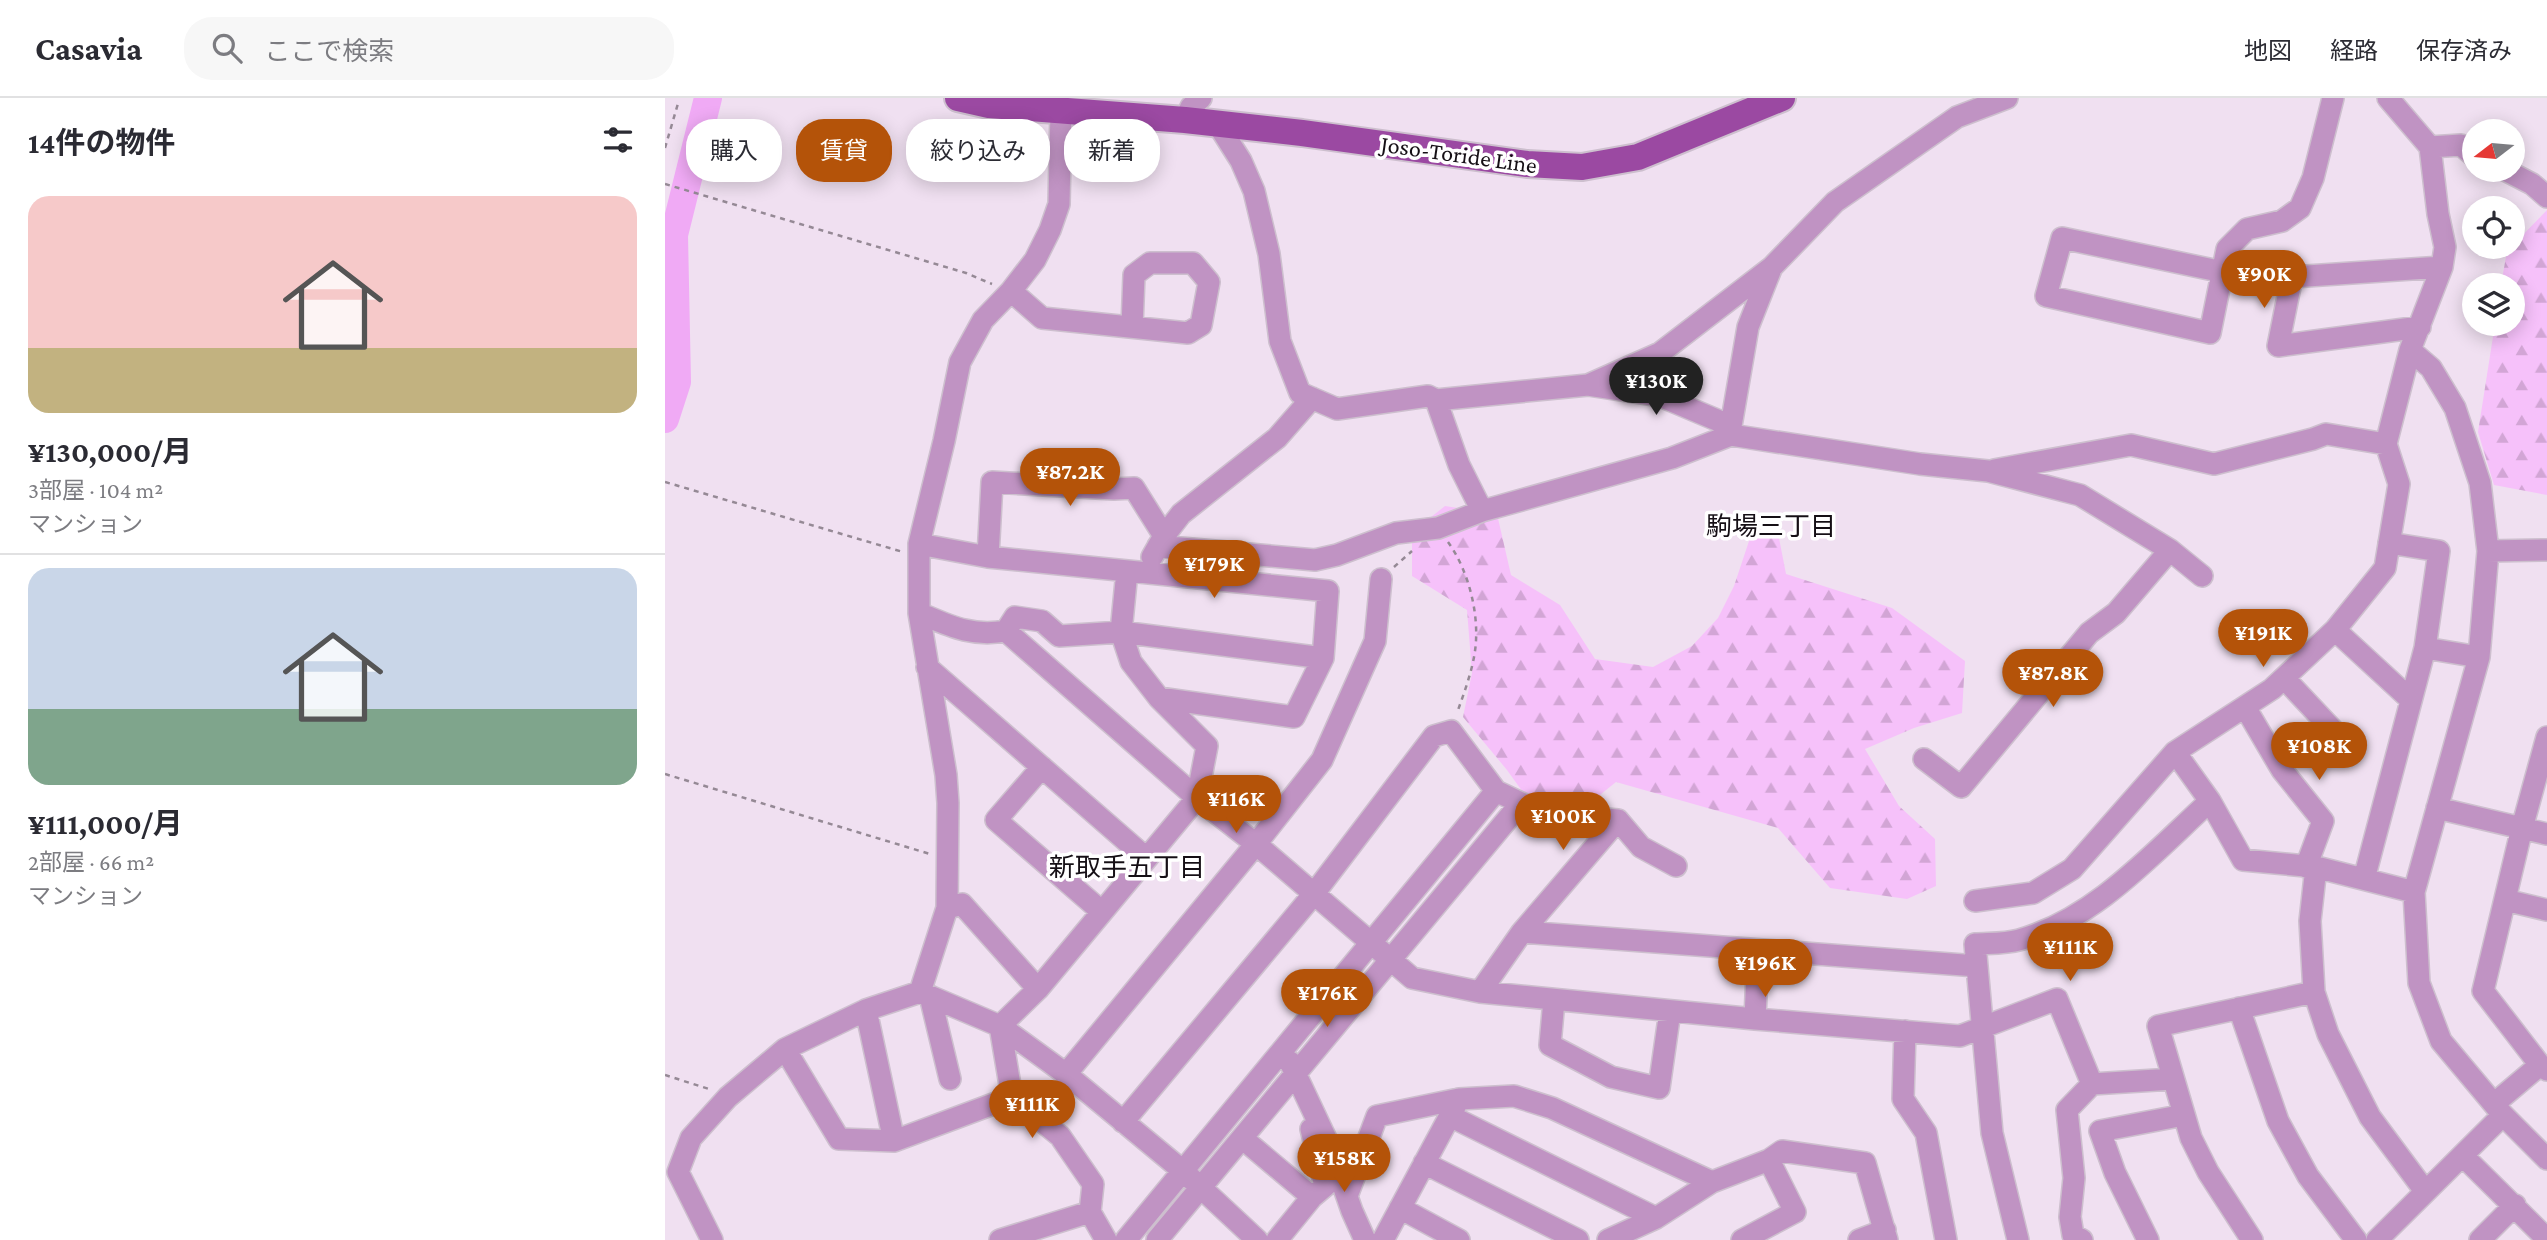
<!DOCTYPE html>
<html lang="ja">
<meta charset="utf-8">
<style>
body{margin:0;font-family:"Crimson Pro","Noto Sans JP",serif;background:#f7f7f7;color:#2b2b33;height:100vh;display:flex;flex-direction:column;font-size:26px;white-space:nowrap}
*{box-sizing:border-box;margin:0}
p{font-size:23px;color:#7c7c81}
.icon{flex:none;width:38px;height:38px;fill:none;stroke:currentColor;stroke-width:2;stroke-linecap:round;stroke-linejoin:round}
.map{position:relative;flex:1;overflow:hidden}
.sheet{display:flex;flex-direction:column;background:#fff;width:665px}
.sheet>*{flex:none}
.guide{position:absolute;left:21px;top:21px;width:665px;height:63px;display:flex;gap:14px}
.needle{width:46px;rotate:254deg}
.fabs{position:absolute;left:1797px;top:21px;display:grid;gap:14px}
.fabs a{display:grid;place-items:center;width:63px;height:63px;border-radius:50%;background:#fff;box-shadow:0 4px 18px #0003;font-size:35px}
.price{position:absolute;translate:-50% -60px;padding:0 16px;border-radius:24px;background:#b45309;color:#fff;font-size:23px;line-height:46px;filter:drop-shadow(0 2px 4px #0008)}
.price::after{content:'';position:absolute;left:50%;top:42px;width:21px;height:16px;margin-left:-10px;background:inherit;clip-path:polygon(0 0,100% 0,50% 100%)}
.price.on{background:#222;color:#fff}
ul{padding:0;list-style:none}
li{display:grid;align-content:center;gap:14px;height:371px;padding:0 28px}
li+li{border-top:2px solid #e1e1e2}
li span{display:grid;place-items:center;height:217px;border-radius:21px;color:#555}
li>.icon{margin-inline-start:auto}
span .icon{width:126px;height:126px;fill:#fffc;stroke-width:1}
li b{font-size:30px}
h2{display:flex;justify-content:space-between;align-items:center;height:84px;padding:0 28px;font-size:30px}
.pill{padding:0 24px;border-radius:28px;background:#fff;box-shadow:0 4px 18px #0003;font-size:24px;line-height:63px}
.pill.on{background:#b45309;color:#fff}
header{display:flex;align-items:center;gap:42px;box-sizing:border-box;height:98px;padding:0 35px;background:#fff;border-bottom:2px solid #e1e1e2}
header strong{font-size:33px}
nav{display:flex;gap:38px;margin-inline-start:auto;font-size:24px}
.search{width:490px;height:63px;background:#f7f7f7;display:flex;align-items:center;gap:18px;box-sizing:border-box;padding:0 24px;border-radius:28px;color:#7c7c81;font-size:26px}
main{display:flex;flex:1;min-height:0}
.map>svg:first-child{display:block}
.forest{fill:url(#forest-firs)}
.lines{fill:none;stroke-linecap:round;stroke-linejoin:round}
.river{stroke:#f0aaf5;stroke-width:28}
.minor-casing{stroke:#cdbfce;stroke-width:24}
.major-casing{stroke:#cdbfce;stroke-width:30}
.path{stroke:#958995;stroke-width:2.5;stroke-dasharray:5 5;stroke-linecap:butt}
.minor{stroke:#c093c3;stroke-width:21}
.major{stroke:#9b49a2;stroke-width:26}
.labels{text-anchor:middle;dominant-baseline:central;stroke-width:7;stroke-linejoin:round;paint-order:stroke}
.street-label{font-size:24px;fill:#150f15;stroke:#fff}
.neighbourhood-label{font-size:26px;fill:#150f15;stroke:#fff}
</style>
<header>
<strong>Casavia</strong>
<div class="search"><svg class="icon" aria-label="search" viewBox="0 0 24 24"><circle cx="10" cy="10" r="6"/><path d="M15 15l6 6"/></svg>ここで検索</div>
<nav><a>地図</a><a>経路</a><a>保存済み</a></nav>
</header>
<main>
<section class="sheet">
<h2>14件の物件<svg class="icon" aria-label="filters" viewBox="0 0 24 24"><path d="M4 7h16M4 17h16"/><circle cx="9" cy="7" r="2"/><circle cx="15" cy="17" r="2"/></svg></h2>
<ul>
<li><span style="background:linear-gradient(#f6c9c9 70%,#c2b280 0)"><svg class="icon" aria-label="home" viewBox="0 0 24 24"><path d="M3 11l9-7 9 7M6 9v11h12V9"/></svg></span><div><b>¥130,000/月</b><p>3部屋 · 104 m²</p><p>マンション</p></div></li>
<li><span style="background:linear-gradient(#c9d6e8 65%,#7fa58c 0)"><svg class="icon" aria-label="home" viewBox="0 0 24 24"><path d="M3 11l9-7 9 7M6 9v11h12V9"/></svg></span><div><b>¥111,000/月</b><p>2部屋 · 66 m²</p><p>マンション</p></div></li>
</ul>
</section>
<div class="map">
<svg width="1882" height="1142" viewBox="0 0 1882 1142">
<defs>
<pattern id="forest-firs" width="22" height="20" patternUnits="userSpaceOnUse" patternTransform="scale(1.75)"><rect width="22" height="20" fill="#f6c1fa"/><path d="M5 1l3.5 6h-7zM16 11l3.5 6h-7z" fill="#d2a5d5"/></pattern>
</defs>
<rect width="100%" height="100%" fill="#f0e0f1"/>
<path class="forest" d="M1882 112V397L1829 387 1813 334 1830 226H1848V187H1836L1842 153Z
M780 408 832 416 846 477 895 507 930 561 988 569 1027 548 1053 520 1069 488 1088 431 1114 440 1121 476 1227 510 1300 563 1297 615 1249 630 1200 651 1234 708 1270 741 1271 788 1242 801 1165 790 1113 730 951 684 920 709 870 711 842 672 798 619 807 575 802 512 747 478V434Z"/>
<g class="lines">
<path class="river" d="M0 321 12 284 9 137 43 0"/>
<defs>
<path id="minor" d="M1723 0 1765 49 1773 116 1780 149 1777 169 1745 252 1766 270 1790 310 1815 385 1823 453 1814 559 1749 794 1754 885 1776 943 1838 1017 1882 1061
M520 22 526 9 536 0
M552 25 576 63 589 93 604 156 615 243 635 295 672 311 763 298 771 302 923 287 995 255 1107 169 1170 104 1292 19 1342 0
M1765 49 1796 47 1810 59
M395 56 469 32 473 28 476 18
M1840 72 1867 86 1882 99
M1106 171 1083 229 1066 328V337L1255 366 1323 373 1415 397 1505 452 1537 478
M1558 174 1397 140 1381 198 1545 235 1562 151 1582 131 1617 123 1635 110 1648 80 1668 0
M346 193 377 220 523 235 536 227 544 184 528 165H485L469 177 467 229
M1755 229 1613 248 1627 179 1777 169
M923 287 995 298 1066 328
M771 302 794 367 817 413
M1329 372 1466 347 1549 366 1648 341 1661 336 1721 346
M499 438 516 416 612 340 647 300
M254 446 323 459 663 493 658 560 629 619 494 600
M493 448 650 462 672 457 731 435 773 430 817 413 1007 360 1066 337
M1823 453 1882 452
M323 459 327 384 449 391 469 390 499 438 487 459
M462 473 456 534 658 560
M254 515C285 528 306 539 341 533L532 700 591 746 747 880 815 894 1090 921 1295 938 1392 901 1427 986
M1670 532 1745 601
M341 533 350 519 377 523 394 538 456 534 466 564 494 600 542 648 532 700 373 891 335 928 347 999 395 1038 428 1086 425 1114 441 1142
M1760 550 1814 559
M262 569 481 760
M1619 580 1682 647
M1580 609 1617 672 1658 723 1641 769
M1882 639 1857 730 1818 893 1875 967 1882 972
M1259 661 1296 689 1424 535 1451 515 1505 452
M377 669 331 722 436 813
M1545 703 1578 762 1651 769
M1772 710 1882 736
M1699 781 1760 550 1774 453 1724 445
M1749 794 1651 769 1645 823 1649 894 1663 936 1705 1019 1760 1093
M1840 802 1882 812
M1310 803 1368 795 1407 771 1510 654 1607 591 1670 532 1720 470 1734 386 1721 346 1745 252
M282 810 297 806 373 891
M857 834 1312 868
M255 894 335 928 401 976 518 1073 592 1142
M815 894 857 834 953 722 976 749 1011 768
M265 898 285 981
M889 902 885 947 946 979 994 990 1005 913
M1574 910 1613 1023 1643 1078 1691 1142
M201 912 229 1043
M1090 921 1093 852
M1240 933 1238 1001 1261 1035 1281 1142
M120 951 174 1041 229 1043 347 999
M625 964 664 1047 687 1113 700 1142
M401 976 591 746 657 662 710 543 716 481
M1830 1005 1875 967
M785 1018 991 1120
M458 1024 648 797 769 638 786 633 831 693 879 716 953 722
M577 1040 647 1099
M1798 1058 1882 1141
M759 1065 913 1142
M682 1098 712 1018 794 1001
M735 1110 794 1142
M47 1142 13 1074 26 1040 63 999 120 951 201 912 255 894 282 810 283 705 281 677 254 515V446L279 343 295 264 318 222 346 193 370 162 385 132 394 106 396 12
M335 1142 425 1114
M461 1142 831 693
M492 1142 856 705
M612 1142 647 1099 660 1088 646 1031
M718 1142 794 1001 849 998 887 1010 1047 1084
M943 1142 991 1120 1047 1084 1104 1062 1117 1053 1200 1065 1222 1142
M1077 1142 1130 1114 1104 1062
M1194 1142 1220 1132
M1353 1142 1327 1035 1310 846C1324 845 1340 846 1354 842 1430 821 1488 755 1545 703L1510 654
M1417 1142 1408 1137 1405 1119 1409 1080 1402 1012 1427 986 1508 981
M1483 1142 1450 1075 1435 1033 1519 1017
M1587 1142 1543 1074 1526 1040 1493 928 1649 894
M1712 1142 1838 1017
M1815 1142 1850 1107"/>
<path id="major" d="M293 0 324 7 520 22 637 35 862 66 917 69 973 59 1117 0"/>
</defs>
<use href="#minor" class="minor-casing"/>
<use href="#major" class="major-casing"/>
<path class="path" d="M0 50 14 2
M0 86 301 175 327 186
M0 384 238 454
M783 444C804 473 815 518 810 553 807 574 799 595 792 615
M729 469 747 453
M0 676 265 756
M0 977 47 992"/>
<use href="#minor" class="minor"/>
<use href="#major" class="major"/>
</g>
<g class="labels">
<g class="street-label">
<text transform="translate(794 56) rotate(8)">Joso-Toride Line</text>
</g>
<g class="neighbourhood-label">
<text x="1106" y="428">駒場三丁目</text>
<text x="462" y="769">新取手五丁目</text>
</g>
</g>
</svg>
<div class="fabs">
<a><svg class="needle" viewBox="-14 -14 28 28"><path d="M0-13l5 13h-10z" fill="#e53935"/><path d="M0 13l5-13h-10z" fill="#7c7c81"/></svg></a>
<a><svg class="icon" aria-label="locate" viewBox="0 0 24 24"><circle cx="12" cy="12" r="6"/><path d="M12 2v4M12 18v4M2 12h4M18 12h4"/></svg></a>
<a><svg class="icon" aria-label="layers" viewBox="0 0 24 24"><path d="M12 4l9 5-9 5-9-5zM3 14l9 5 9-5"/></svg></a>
</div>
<b class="price" style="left:1599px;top:212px">¥90K</b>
<b class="price on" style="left:991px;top:319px">¥130K</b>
<b class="price" style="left:405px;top:410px">¥87.2K</b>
<b class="price" style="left:549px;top:502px">¥179K</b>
<b class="price" style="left:1598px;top:571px">¥191K</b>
<b class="price" style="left:1388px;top:611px">¥87.8K</b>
<b class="price" style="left:1654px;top:684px">¥108K</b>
<b class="price" style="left:571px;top:737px">¥116K</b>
<b class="price" style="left:898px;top:754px">¥100K</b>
<b class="price" style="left:1405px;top:885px">¥111K</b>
<b class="price" style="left:1100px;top:901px">¥196K</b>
<b class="price" style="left:662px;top:931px">¥176K</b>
<b class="price" style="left:367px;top:1042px">¥111K</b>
<b class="price" style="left:679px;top:1096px">¥158K</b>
<div class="guide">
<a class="pill">購入</a>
<a class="pill on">賃貸</a>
<a class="pill">絞り込み</a>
<a class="pill">新着</a>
</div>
</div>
</main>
